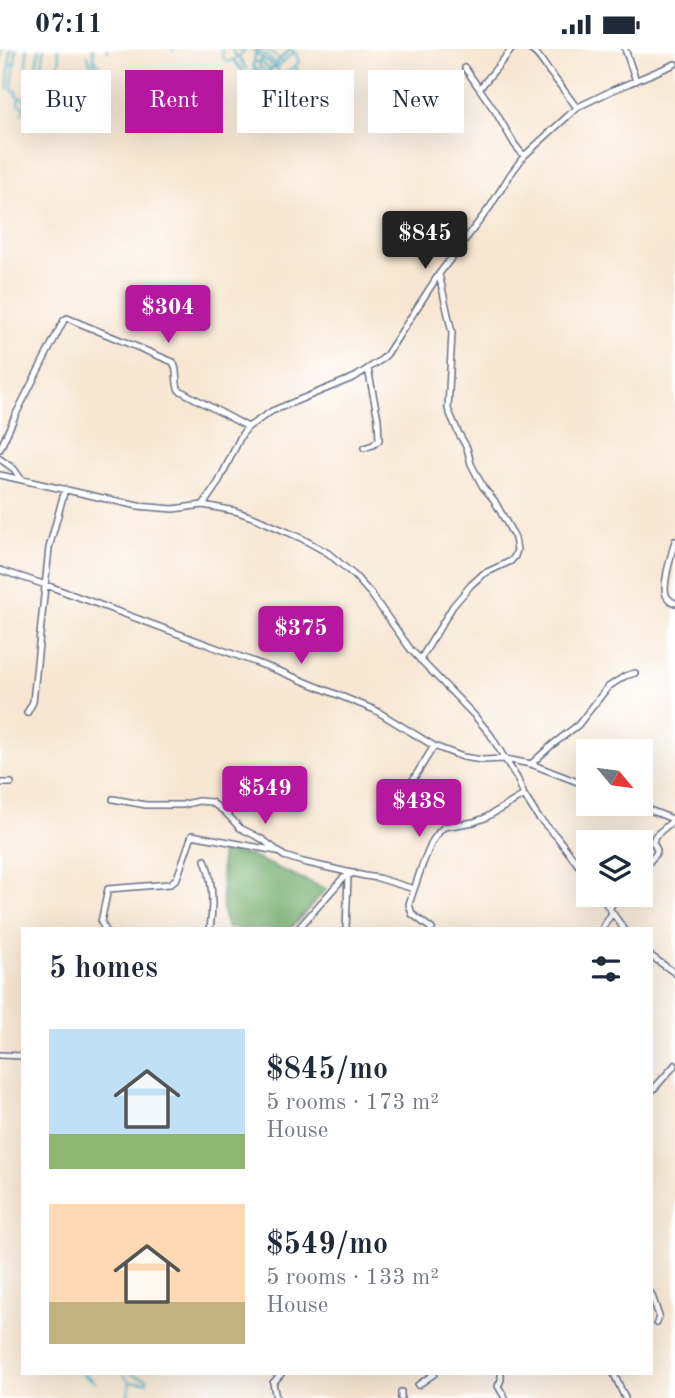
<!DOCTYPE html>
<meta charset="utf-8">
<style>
body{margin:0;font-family:"Old Standard TT",serif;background:#f2f2f3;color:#1f2937;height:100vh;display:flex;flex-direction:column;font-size:26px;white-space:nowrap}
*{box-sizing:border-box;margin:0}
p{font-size:23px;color:#747a83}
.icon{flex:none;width:38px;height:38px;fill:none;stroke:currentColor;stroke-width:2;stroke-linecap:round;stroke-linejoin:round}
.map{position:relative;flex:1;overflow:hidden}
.details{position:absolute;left:21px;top:878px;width:632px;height:448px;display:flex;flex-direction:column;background:#fff;border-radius:0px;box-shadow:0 7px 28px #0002}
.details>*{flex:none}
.top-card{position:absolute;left:21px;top:21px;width:634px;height:63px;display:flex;gap:14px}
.needle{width:46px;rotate:119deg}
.controls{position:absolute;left:576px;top:690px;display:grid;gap:14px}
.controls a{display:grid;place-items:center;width:77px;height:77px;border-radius:0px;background:#fff;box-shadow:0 7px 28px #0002;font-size:35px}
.price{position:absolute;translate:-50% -60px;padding:0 16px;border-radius:7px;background:#b5179e;color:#fff;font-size:23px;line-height:46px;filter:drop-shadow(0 2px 4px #0008)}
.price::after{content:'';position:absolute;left:50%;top:42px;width:21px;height:16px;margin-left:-10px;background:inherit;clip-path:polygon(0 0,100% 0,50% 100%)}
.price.selected{background:#222;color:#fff}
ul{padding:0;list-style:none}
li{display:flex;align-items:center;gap:21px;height:175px;padding:0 28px}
li span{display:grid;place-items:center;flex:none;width:196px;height:140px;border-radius:0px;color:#555}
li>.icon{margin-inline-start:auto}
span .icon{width:84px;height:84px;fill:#fffc;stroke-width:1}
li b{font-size:30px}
h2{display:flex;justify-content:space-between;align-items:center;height:84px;padding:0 28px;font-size:30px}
.pill{padding:0 24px;border-radius:0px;background:#fff;box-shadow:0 7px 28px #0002;font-size:24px;line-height:63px}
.pill.selected{background:#b5179e;color:#fff}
.status{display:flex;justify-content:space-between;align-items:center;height:49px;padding:0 35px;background:#fff;direction:ltr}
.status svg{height:19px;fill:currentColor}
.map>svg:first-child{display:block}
.forest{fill:#6faa69;stroke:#456c64;stroke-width:2}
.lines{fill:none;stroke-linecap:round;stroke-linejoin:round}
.stream{stroke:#47afc6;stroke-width:2}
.street-casing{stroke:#686f86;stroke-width:8}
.street{stroke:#fff;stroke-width:5}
</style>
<div class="status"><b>07:11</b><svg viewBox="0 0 49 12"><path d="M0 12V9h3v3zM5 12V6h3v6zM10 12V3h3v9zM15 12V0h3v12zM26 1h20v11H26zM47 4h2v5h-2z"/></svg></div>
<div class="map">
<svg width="675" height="1349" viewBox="0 0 675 1349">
<rect width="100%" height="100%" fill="#fff"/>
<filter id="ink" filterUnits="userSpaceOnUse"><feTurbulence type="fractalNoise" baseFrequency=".0143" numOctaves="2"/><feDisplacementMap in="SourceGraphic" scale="14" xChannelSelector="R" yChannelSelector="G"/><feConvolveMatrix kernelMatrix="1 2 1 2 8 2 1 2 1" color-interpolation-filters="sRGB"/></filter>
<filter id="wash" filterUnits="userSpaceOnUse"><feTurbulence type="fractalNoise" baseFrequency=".00686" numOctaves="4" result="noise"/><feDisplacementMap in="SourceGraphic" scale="28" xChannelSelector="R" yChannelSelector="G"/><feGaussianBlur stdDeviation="1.57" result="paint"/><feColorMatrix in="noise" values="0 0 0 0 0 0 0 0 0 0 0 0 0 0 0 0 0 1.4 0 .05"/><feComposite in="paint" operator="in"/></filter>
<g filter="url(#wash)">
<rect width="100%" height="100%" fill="#f7e6d1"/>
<path class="forest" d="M221 803 248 806 326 840 290 880H228L223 864Z"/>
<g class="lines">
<path class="stream" d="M11 0 9 15 13 16
M16 0 12 41 17 42 16 47 26 50 22 65
M93 0 94 9 106 24
M107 0 108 2
M173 0V2
M222 0 223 8 227 13 239 8 246 0
M231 0 237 8
M239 0 240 2
M253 0 257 2 255 5
M258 0 257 2 263 4 274 14
M266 0 279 10
M291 0 296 5 299 13 295 17 303 31
M88 6 90 15 93 17
M239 9 246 20
M264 10 273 17
M93 11 97 21
M233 11 242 21 249 35
M254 13 253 17 256 22 259 21
M261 13H254L255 5 263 9 261 13 270 21 276 34 284 31 298 21
M259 14 260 19H262L266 25
M0 17 2 0
M275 18 282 26 294 50
M276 19 293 4
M26 21 27 0
M256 22 251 24 254 31 251 35 253 38H263
M282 26 294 18
M256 27 261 24
M267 27 272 34 275 33
M35 28 39 0
M55 31 60 10 58 0
M39 33C40 22 44 11 44 0
M265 36 273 44 276 51
M287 36 300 29
M259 38 258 34 290 0
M8 40 9 15
M69 42 71 46 70 51 73 56
M100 45 98 33 95 30 97 22 101 18
M19 49 18 55 23 58
M49 52C65 44 80 33 96 25
M82 1325 89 1330H91
M86 1325 95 1333
M123 1325 130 1334 127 1349
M130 1333H147V1330L131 1325
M130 1349V1347"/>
</g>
</g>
<g filter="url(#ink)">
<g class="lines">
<defs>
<path id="street" d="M529 0C540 5 544 17 552 26 561 37 569 48 577 59
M625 0 636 32
M465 19 495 62 515 96 524 107
M480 39 512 0
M364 399 373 396 379 391 378 370 368 320
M0 400 15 367 64 271 67 269 173 313C179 322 174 332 179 341L248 378
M0 410 14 420 21 430
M0 426 138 457 173 460 203 456 235 462 255 469 301 489 328 504 355 527 371 545 411 601 473 665 490 685 505 710 517 729 524 746 538 768 557 788 588 829
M203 456 218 434 242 385 248 378 272 362 355 328 381 311 387 305 439 225 490 158 510 126 524 107 570 65 580 57 613 41 675 15
M675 492C672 504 662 535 666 546 668 551 671 552 675 554
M0 521 46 536 279 622 375 661 434 697 463 708 482 711 505 710 531 715 588 737
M420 611 453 557 471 536 483 525 511 512 515 507 517 501 515 489 494 451 483 438 471 415 467 399 458 383 448 360 452 284 439 225
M27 664 33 653 49 499 65 440
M531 715 552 696 578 676 608 638 625 627 635 624
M0 734H11
M396 745 406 742 434 697
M113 750 146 756H182L198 752 211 753 225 763 240 779 262 790 284 807 303 813 365 827 378 829 414 840
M632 754 675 771
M205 811C213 832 213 858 210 880
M640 823 656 805 657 801 653 793 655 787 675 770
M599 845 624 880
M609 859 621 845
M105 880 101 873 108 840 170 835 177 829 192 786 277 802
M298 880 343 829 354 824
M346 880 348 827
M432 880 412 865 409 855 423 814 433 791 439 783 444 778 474 773 485 769 524 746
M602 880 612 864
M651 907 675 924
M0 1006 23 1007
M651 1043 675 1016
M651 1244 659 1267 657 1274
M501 1325V1331L498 1337 505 1349
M614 1325 625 1349
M418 1336 434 1325
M276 1349 273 1334 281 1325
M401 1349V1343"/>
</defs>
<use href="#street" class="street-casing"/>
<use href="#street" class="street"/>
</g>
</g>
</svg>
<div class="controls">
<a><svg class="needle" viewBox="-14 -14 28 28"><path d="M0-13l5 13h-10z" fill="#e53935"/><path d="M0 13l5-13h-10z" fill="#747a83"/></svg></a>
<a><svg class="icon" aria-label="layers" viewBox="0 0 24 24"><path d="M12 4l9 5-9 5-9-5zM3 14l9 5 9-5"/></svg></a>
</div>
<b class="price selected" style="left:425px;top:222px">$845</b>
<b class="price" style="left:168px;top:296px">$304</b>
<b class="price" style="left:301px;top:617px">$375</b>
<b class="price" style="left:265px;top:777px">$549</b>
<b class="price" style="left:419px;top:790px">$438</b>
<div class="top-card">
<a class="pill">Buy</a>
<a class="pill selected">Rent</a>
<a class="pill">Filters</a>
<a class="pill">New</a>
</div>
<section class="details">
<h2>5 homes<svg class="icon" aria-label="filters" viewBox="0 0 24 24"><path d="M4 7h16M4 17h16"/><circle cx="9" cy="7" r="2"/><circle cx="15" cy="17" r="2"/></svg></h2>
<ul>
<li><span style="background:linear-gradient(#bfe0f5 75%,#8fb573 0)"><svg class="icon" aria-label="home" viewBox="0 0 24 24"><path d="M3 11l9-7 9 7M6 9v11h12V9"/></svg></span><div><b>$845/mo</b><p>5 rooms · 173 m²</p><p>House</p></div></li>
<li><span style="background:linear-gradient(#ffd9b3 70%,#c2b280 0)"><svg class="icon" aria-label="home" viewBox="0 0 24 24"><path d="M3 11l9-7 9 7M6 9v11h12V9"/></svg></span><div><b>$549/mo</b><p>5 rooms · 133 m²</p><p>House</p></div></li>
</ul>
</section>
</div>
